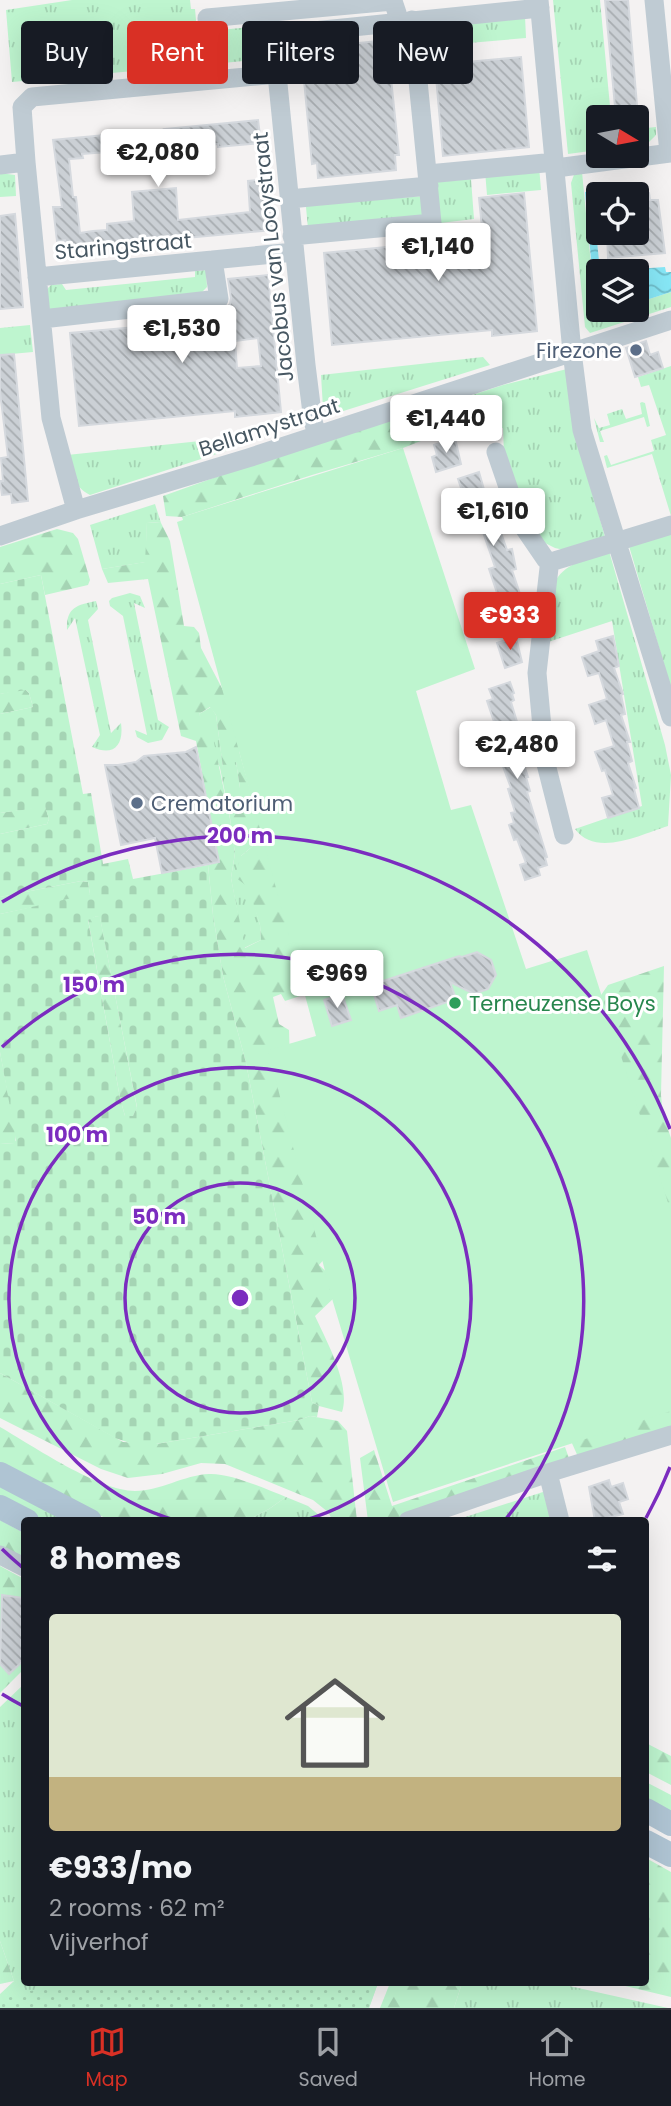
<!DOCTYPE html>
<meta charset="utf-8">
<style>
body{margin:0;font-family:Poppins,sans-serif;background:#242831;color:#f1f3f6;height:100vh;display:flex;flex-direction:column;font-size:26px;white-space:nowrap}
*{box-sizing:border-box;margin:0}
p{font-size:23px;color:#9ea1a6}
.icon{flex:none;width:38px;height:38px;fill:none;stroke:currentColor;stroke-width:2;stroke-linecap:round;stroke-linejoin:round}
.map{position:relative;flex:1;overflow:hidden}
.side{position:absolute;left:21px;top:1517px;width:628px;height:469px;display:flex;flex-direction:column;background:#171b24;border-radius:7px;box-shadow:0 7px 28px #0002}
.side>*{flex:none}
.banner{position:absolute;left:21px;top:21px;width:630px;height:63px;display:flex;gap:14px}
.needle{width:46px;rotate:100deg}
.buttons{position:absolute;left:586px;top:105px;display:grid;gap:14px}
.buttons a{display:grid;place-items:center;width:63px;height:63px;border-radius:7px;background:#171b24;box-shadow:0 7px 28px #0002;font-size:35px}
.price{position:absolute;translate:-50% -60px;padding:0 16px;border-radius:7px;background:#fff;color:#222;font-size:23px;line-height:46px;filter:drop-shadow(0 2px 4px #0008)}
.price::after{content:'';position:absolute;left:50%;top:42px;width:21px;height:16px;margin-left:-10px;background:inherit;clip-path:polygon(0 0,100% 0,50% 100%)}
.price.on{background:#d93025;color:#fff}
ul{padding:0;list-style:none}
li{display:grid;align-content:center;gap:14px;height:371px;padding:0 28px}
li span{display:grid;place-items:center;height:217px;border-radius:7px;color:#555}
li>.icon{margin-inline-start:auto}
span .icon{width:126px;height:126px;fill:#fffc;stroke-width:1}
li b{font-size:30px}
h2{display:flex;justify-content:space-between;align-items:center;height:84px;padding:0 28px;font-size:30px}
.pill{padding:0 24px;border-radius:7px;background:#171b24;box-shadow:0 7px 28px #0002;font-size:24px;line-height:63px}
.pill.on{background:#d93025;color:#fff}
.tab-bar{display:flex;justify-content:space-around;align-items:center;height:98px;border-top:2px solid #363941;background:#171b24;font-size:19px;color:#9ea1a6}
.tab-bar a{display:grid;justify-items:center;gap:4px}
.tab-bar .on{color:#d93025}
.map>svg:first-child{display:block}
.grass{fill:url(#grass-tufts)}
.forest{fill:url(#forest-firs);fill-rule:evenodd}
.cemetery{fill:url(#cemetery-stones);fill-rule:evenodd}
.park{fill:url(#park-dots)}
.pitch{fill:#bef5cf}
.water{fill:url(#water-waves)}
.building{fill:url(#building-back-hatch);stroke:#d5d9de;stroke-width:2;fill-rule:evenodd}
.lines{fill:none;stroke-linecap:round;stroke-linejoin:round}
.minor{stroke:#bfcbd3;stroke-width:19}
.major{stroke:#afc4d3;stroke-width:24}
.ring{fill:none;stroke:#7b2cbf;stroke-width:3.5}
.service-dot{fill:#5c6f8a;stroke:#fff;stroke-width:2.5}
.leisure-dot{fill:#2e9e5b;stroke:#fff;stroke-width:2.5}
.labels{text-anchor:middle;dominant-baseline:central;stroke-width:6;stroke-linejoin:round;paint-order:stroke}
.street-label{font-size:21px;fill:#475762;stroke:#fff}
.service-label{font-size:21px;fill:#4e5e75;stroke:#fff;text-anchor:end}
.leisure-label{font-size:21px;fill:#27864d;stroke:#fff;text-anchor:start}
.centre{fill:#7b2cbf;stroke:#fff;stroke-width:3.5}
.ring-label{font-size:21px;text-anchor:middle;font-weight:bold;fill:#7b2cbf;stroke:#fff;stroke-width:6;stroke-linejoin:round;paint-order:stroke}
</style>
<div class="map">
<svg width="671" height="2008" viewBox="0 0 671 2008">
<defs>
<pattern id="grass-tufts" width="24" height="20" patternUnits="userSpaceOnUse" patternTransform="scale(1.75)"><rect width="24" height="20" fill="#bef5cf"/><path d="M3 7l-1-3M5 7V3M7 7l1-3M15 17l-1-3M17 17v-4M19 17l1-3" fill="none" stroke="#a5d4b4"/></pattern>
<pattern id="forest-firs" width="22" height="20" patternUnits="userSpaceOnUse" patternTransform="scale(1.75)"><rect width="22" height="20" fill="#bef5cf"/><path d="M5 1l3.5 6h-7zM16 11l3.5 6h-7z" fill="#a5d4b4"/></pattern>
<pattern id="cemetery-stones" width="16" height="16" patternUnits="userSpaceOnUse" patternTransform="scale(1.75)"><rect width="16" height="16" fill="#bef5cf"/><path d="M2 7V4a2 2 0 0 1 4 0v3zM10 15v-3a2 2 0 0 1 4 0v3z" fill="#a5d4b4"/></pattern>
<pattern id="park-dots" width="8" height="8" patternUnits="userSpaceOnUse" patternTransform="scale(1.75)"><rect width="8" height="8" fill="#bef5cf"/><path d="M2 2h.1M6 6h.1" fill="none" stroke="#a5d4b4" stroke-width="1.8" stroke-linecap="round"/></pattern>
<pattern id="water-waves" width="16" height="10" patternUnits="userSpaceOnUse" patternTransform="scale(1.75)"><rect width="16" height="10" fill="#87e7f6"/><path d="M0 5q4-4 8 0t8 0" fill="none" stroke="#70becb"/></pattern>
<pattern id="building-back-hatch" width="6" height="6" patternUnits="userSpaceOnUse" patternTransform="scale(1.75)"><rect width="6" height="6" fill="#cbd0d5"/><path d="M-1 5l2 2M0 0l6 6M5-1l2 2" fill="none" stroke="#a7acb0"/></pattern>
</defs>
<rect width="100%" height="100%" fill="#f4f2f2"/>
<path class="grass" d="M72 0H190L191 9H195L200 65 12 82 6 10Z
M553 0H600L611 117H598V150L568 154Z
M525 16 526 38 422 47 421 35 428 26Z
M260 26 264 59 223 63 220 30Z
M656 127V135L646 145 637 146V129Z
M539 166 541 190 487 195 485 171Z
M575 172H582L596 316 616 310H637V303L671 292V307L590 333 585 327 571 183Z
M0 173 15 175 16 196 0 197Z
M471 179 474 219 440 223 436 182Z
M424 196 423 215 308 229 306 207 308 205Z
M206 270 207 287 200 294 47 311 48 288 51 285 62 284 66 290 195 277V271Z
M30 325 33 352 0 355V328Z
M483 357 490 365 337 413H329L323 408 321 375Z
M671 366V516L652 454 607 468 604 456 607 455 611 465 654 451 651 440 666 435 649 385 641 387 638 377Z
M567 369 574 427 605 537 564 550 555 548 543 542 532 527 504 455 503 428 480 434 459 426 432 408 503 385Z
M642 402 645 403 650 426 647 427 644 417 600 431 604 442H600L594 418 599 428 610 425 607 414 622 409 626 419 642 414 640 403Z
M229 438 235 448 90 495C73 486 71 473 67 455Z
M155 504 161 523 147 522 146 562 102 569 90 525Z
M671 533V688L629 546Z
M609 551 665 745 671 775 668 826C642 834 596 858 575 829L642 806 612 621 548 642 556 580C567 562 590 558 609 551Z
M130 593 140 596 145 608 134 603 158 720 169 727 162 740 148 743 137 737 135 730 147 735 123 616 110 606 109 601 112 598Z
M96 601 98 609 88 620 111 733 121 723C124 745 114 757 92 747L100 735 75 618 67 630C66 608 76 605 96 601Z
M211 707 216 715 223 767 236 761 240 788 255 827 254 845 241 856 260 925 261 940 244 948 231 878 235 853 230 818 220 768 199 714Z
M0 1484 72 1521H43L0 1498Z
M546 1491 554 1521H453Z
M286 1497 308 1506 326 1521H246L269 1509Z
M24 1684V1983H378L369 2008H0V1994L14 1981 0 1941V1707Z
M646 1782 671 1795V1813L646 1800Z
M462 1983H556L668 2008H454Z"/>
<path class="forest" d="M432 408 459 426 403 448 312 475 182 517 166 516 163 496 258 462Z
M147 522 161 523 170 541 184 626 194 627 199 633 201 648 225 694 239 736V751L260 825 306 963 303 995 285 1001 281 994 273 997 279 1024 289 1030 290 1062 343 1238 319 1265 334 1279 335 1297 315 1316C326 1340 351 1385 342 1412L319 1406 312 1402 246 1063 223 976 213 915 208 865 219 862 196 741 181 736 148 579 108 583 102 569 145 562ZM210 707 216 715 223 768 236 762 240 788 229 792 234 824 255 827 254 845 241 856 235 877 248 887 260 925 261 940 245 948 231 878 235 853 230 819 213 738 199 714Z
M57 529 73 533 78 539 90 580 88 585 45 595 41 575 0 584V547Z
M18 690H26L29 693 33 707 0 714V694Z
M45 806 49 819 47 824 0 834V813Z
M81 881 88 882 90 894 87 896 0 914V897Z
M97 916 100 917 137 1108 133 1116H125L120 1098 88 919Z
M664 966 661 1095 663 1115 671 1138V1220L599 998 608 985Z
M0 1052 16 1135 15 1143 0 1144Z
M0 1373 123 1442 156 1444 299 1420 310 1416 338 1421 347 1431 357 1521H333L328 1512 313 1500 225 1464 201 1463 162 1474 128 1478 101 1469 0 1418Z
M671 1408V1429L579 1459 571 1441Z
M0 1427C33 1446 99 1491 135 1491 160 1491 184 1475 209 1474 231 1473 265 1489 286 1497L269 1509 246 1521H111L0 1464Z
M565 1447 570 1461 393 1521H368L360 1458 374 1450 392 1506Z
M0 1520 24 1533V1565L0 1551Z
M0 1566 24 1579V1669L0 1693Z
M646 1743 671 1756V1785L646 1772Z
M646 1858 671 1872V1997L613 1983H646Z
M0 1941 14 1981 0 1984Z
M390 1983H462L454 2008H380Z"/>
<path class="cemetery" d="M41 575 83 794 91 793 103 864 128 859 133 879 208 865 213 915 223 976 246 1063 312 1402 319 1406 317 1417 310 1416 299 1420 156 1444H133L115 1438 0 1373V1144L14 1143 16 1140 0 1052V914L90 894 88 882 81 881 0 897V834L47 824 49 819 45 807 0 813V714L33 707 29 693 26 690 0 694V584ZM97 916 100 918 137 1107 133 1116H125L120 1098 88 920Z"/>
<path class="park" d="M71 1983H378L369 2008H0V1997Z"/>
<path class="pitch" d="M403 448 475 669 416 691 451 810 471 805 526 969 587 950 671 1212V1411L393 1502 333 1302 268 1050 316 1036 177 522 183 520 182 517Z"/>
<path class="water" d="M592 191 600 271 598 310H616L596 316 585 192Z
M665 267 666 272H671V292L637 303V271H606Z"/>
<path class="building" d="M605 0H628L638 117H616Z
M387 40 399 155H395L396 170 318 178 317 163 312 164 301 49Z
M521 57 529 147 443 156 435 65Z
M258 120 261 143 218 147V144L129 155 121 154 120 151 82 154 83 158 69 159 73 197H76L80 233 93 231 107 230V224L134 221 132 192 176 188 178 220 250 212 248 181 267 179 272 230 67 249 65 240 57 241 53 207H62L53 140 126 133 127 135 165 131 164 129Z
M524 193 537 331 492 336V330L332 345 324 253 483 238 479 198Z
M649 193 650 200H658L665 253 608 258 607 233H637V194Z
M15 214 23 307 0 309V216Z
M268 275 281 412 235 417V411L79 426 70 333 226 319 225 309 230 304 231 298 228 279ZM258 338 261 366 237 368 235 341Z
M646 341 650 355 658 352 663 368 635 377 626 348Z
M14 354 28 501 12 503 11 494 2 495 0 481H3L1 458 8 457 0 392V355Z
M455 438 461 464 436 472 432 457 437 455 434 445Z
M479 472 491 514 497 512 501 523 498 524 507 550 512 549 516 569 512 570 523 603 521 604 523 610 514 613 516 621 501 626 496 611 501 609 499 599 489 569 495 567 473 503 459 508 454 493 462 491 458 479Z
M613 636 619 666 614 668 623 694 621 695 625 714 621 715 630 742H627L632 761 628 763 636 788 634 789 639 808 608 818 602 798 613 795 605 770 602 771 595 752 614 746 606 720 595 724 589 705 607 699 599 673 588 676 582 657 599 651 596 641Z
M516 637 522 662 505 668 497 643Z
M510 682 514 693 512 694 514 700 511 702 521 735H519L522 742 517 743 528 777H526L530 791 527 792 547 857 545 858 547 865 538 868 540 875 525 880 520 865 526 863 517 839 514 840 509 825 514 823 511 813 515 812 508 789 511 788 494 742 500 740 487 701 493 699 489 689Z
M196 747 219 862 162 873 155 838 121 845 105 765H118L136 762 144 756 186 752Z
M477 952 491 960 496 975 488 989 474 994 450 982 456 999 401 1018 397 1005 379 1011 371 985 459 956 462 957Z
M342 994 351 1020 332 1026 324 1000Z
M609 1480 611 1487 623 1483 628 1499 619 1502 623 1514 595 1521 589 1487Z
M2 1595 24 1598V1660L9 1674 0 1664Z"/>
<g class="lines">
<path class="minor" d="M539 0 572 352 582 430 671 717
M654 0 669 153
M277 74 306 365 313 421 317 435
M213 79 207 18 393 1 400 22
M26 162 51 418 76 510
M0 165 26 162 22 107 32 97 277 74 274 35 540 8
M556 168 671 153
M428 174 555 162
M289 199 429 186
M292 236 432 223 412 20
M37 277 294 252
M42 319 219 299 213 260
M496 452 520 522 546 560
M0 536 76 510 248 458 671 320
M554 561 671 525
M549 568 537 673 545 760 564 835
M548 1473 560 1521
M408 1521 548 1473 671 1435
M0 1555 24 1567"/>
<path class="major" d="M0 1474 90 1521
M0 1507 27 1521
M646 1810 671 1824
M646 1842 671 1855"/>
</g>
<g class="ring">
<circle cx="240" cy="1298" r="115"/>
<path d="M178 1521A231 231 0 1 1 302 1521"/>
<path d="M22 1567A346 346 0 0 1 2 1549M2 1047A346 346 0 0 1 505 1520"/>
<path d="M670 1467A462 462 0 0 1 646 1518M23 1706A462 462 0 0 1 2 1694M2 902A462 462 0 0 1 670 1129"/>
</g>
<g class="service-dot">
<circle cx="636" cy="350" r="7"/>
<circle cx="137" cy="803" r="7"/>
</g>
<circle class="leisure-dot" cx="455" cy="1003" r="7"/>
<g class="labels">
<g class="street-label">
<text transform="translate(123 246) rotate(-5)">Staringstraat</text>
<text transform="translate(273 257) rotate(-96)">Jacobus van Looystraat</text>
<text transform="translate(269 427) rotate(-18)">Bellamystraat</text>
</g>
<g class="service-label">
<text x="622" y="350">Firezone</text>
<text x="151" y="803" text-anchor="start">Crematorium</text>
</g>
<g class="leisure-label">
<text x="469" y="1003">Terneuzense Boys</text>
</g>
</g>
<circle cx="240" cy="1298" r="10" class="centre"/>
<g class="ring-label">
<text x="240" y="843">200 m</text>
<text x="94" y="992">150 m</text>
<text x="77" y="1142">100 m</text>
<text x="159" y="1224">50 m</text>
</g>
</svg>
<div class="buttons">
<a><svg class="needle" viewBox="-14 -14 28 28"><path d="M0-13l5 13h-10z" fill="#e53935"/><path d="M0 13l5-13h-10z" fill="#9ea1a6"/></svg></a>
<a><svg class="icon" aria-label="locate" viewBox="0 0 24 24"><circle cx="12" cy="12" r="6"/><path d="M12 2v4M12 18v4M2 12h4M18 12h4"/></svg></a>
<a><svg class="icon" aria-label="layers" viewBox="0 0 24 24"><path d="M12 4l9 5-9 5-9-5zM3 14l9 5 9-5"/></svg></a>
</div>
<b class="price" style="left:158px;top:189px">€2,080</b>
<b class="price" style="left:438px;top:283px">€1,140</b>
<b class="price" style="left:182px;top:365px">€1,530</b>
<b class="price" style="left:446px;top:455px">€1,440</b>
<b class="price" style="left:493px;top:548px">€1,610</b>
<b class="price on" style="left:510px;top:652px">€933</b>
<b class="price" style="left:517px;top:781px">€2,480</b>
<b class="price" style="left:337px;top:1010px">€969</b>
<div class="banner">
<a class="pill">Buy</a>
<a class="pill on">Rent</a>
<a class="pill">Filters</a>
<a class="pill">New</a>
</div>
<section class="side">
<h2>8 homes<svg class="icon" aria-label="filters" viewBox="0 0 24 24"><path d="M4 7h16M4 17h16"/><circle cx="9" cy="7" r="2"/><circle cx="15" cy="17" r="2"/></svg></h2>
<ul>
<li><span style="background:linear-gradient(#dfe7d0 75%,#c2b280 0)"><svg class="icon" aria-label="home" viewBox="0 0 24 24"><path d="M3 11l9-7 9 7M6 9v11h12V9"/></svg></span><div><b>€933/mo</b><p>2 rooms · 62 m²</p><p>Vijverhof</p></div></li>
</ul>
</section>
</div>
<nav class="tab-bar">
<a class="on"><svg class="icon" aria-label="map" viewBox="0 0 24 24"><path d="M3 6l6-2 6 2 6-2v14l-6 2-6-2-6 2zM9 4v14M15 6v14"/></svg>Map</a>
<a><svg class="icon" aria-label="saved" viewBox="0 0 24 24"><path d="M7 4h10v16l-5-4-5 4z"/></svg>Saved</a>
<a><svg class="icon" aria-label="home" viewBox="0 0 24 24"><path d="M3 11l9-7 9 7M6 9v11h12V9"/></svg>Home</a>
</nav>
